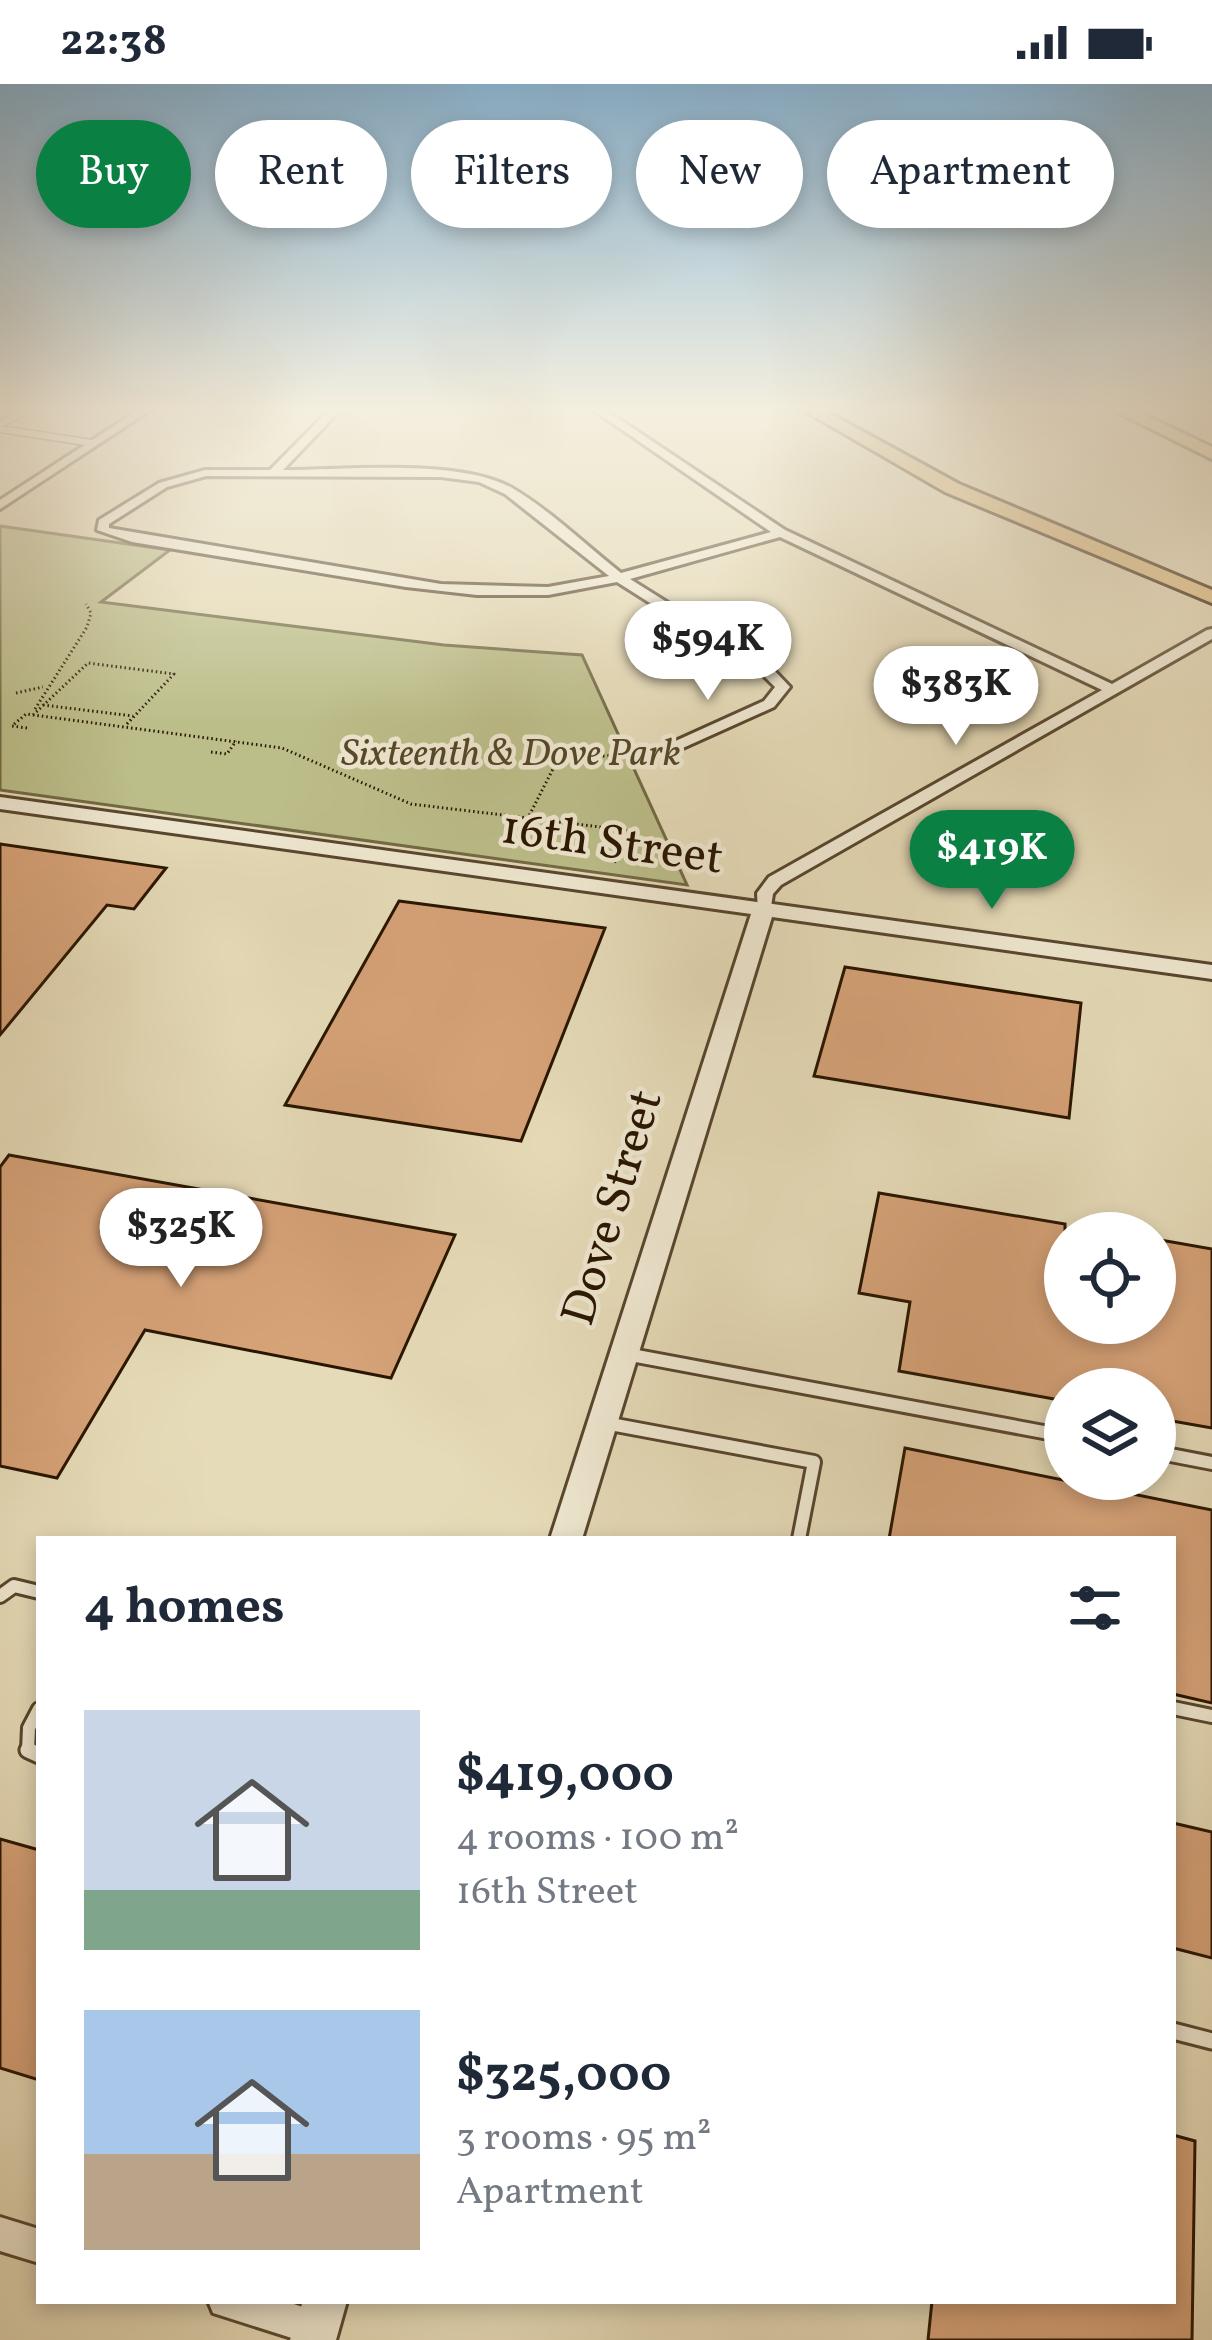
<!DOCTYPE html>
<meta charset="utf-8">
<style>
body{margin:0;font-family:Vollkorn,serif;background:#f6f6f7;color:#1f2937;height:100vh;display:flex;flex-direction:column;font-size:45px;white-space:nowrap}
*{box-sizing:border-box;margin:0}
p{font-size:39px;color:#747a83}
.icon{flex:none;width:66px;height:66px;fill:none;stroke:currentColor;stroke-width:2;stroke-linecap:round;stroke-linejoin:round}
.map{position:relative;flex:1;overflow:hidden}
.drawer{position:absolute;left:36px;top:1452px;width:1140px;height:768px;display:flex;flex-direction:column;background:#fff;border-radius:0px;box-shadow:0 6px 18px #0003}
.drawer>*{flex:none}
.guide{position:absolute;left:36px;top:36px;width:1140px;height:108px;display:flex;gap:24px}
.controls{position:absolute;left:1044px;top:1128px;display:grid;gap:24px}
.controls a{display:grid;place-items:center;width:132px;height:132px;border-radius:50%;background:#fff;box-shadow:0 6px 18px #0003;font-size:60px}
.price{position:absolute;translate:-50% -102px;padding:0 27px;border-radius:42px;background:#fff;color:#222;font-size:39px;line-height:78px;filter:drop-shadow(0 3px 6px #0008)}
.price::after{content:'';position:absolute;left:50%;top:72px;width:36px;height:27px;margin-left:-18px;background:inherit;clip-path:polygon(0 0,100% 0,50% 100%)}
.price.selected{background:#0b8043;color:#fff}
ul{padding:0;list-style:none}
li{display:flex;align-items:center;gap:36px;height:300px;padding:0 48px}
li span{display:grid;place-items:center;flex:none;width:336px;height:240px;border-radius:0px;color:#555}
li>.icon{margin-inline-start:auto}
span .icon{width:144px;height:144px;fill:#fffc;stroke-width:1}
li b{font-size:51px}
h2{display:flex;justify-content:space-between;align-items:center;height:144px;padding:0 48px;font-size:51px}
.pill{padding:0 42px;border-radius:54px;background:#fff;box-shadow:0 6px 18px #0003;font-size:42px;line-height:108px}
.pill.selected{background:#0b8043;color:#fff}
.status{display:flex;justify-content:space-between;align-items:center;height:84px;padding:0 60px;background:#fff;direction:ltr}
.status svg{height:33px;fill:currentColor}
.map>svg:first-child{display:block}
.green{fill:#bcbe8a;stroke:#726a45;stroke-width:3}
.building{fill:#d6a278;stroke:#291500;stroke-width:3}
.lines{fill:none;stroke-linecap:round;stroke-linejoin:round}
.service-far2-casing{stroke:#58462e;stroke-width:9}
.service-far1-casing{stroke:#58462e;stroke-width:18}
.service-casing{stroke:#58462e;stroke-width:21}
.minor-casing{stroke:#58462e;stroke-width:6}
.tertiary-casing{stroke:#58462e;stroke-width:6}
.primary-casing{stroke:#291500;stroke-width:6}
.path{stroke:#291500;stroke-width:3;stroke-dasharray:1.5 3;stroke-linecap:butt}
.service-far2{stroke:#efe8d1;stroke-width:6}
.service-far1{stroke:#efe8d1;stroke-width:12}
.service{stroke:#efe8d1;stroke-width:15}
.minor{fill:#efe8d1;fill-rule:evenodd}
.tertiary{fill:#efe8d1;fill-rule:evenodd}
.primary{fill:#e3be7c;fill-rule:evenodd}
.labels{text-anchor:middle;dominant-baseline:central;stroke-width:9;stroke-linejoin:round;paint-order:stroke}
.far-park-label{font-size:39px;font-style:italic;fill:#554829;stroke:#efe8d1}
.street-label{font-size:48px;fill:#291500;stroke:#efe8d1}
</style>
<div class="status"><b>22:38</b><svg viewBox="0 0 49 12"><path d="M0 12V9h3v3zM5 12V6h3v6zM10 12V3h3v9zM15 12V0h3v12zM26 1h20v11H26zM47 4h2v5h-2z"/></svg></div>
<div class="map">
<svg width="1212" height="2256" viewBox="0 0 1212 2256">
<rect width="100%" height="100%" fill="#e6dbb8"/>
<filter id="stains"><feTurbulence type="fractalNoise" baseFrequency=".00167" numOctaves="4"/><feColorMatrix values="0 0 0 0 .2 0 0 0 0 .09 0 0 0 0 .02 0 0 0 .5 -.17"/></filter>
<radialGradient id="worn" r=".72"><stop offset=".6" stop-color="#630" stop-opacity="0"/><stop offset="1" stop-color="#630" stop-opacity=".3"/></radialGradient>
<path class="green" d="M0 442 170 466 101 518 444 561 582 571 687 801 0 706Z"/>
<path class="building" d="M0 760 166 784 134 825 107 821 0 951Z
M399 817 605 844 521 1057 285 1021Z
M845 883 1081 919 1069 1034 814 992Z
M9 1071 455 1151 391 1294 145 1246 57 1394 0 1382V1083Z
M879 1109 1065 1140V1239H1155V1155L1212 1165V1344L1155 1334V1305H1065V1317L899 1287 910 1218 859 1209Z
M905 1364 1212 1426V1619L1173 1610V1455H889Z
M1173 1739 1212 1748V1874L1173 1864Z
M0 1755 39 1766V1996L0 1984Z
M1173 2051 1195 2057 1192 2256H928L932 2217H1173Z"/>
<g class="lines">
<defs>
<path id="service-far2" d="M0 325 5 323
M0 340 34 323
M0 345 92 359"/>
<path id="service-far1" d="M626 1270 1065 1352
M605 1339 814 1378 799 1455
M1155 1368 1212 1379
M0 1512 14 1502 39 1508
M1173 1624 1212 1632
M34 1669 28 1666 29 1644 39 1625"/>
<path id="service" d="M28 1666 39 1671
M1173 1947 1212 1957"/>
<path id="minor" d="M143 323H155L0 425V416Z
M332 323H343L283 386C344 386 459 374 512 404 547 424 588 463 621 489L771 448 589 323H601L785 446 1112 600 1207 546 1212 545V555L781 801 773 810 770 829H758L757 809 769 793 1102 606 780 453 630 495 772 584 790 603 774 623 665 672 657 667 660 664 764 617 775 603 762 590 617 498 548 511H477L406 503 132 458 97 446 99 436 159 399 205 386H270ZM206 392 441 393 479 398 505 410 609 492 548 503 441 500 109 444V440L167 403Z
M395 323H481L476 326H400Z
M0 2133 39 2145V2179L0 2167Z
M208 2217H285L329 2232 335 2244 330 2256H298L213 2229Z"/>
<path id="tertiary" d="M0 713 1212 881V895L772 833 582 1455H550L751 830 0 725Z
M303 2217H347L336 2256H290Z"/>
<path id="primary" d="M798 323H818L959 400 1212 506V519L945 408Z
M1107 323H1128L1212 363V375Z"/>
</defs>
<use href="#service-far2" class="service-far2-casing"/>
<use href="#service-far1" class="service-far1-casing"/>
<use href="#service" class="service-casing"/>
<use href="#minor" class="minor-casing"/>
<use href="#tertiary" class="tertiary-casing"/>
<use href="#primary" class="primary-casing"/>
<path class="path" d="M16 609 43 603
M43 621 133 632
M35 625 87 543 91 529 86 520
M33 631 88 579 174 590 125 642
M27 644 12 642 26 630 282 664 411 720 528 734 558 675 647 669
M211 668 227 670 236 657
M528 734 632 747 613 781"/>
<use href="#service-far2" class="service-far2"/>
<use href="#service-far1" class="service-far1"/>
<use href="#service" class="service"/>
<use href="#minor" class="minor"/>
<use href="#tertiary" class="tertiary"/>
<use href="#primary" class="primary"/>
</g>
<linearGradient id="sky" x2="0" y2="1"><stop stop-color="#89b6d6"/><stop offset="0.51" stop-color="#f4efdf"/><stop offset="1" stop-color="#f4efdf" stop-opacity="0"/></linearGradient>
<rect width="1212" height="638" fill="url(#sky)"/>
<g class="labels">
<g class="far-park-label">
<text x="511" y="671">Sixteenth &amp; Dove Park</text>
</g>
<g class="street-label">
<text transform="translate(612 761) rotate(8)">16th Street</text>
<text transform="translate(614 1124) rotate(-73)">Dove Street</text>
</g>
</g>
<rect width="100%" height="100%" filter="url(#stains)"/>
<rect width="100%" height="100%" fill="url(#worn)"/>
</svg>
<div class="controls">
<a><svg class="icon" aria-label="locate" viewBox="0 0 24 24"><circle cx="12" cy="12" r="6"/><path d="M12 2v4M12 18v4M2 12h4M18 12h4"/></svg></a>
<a><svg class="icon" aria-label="layers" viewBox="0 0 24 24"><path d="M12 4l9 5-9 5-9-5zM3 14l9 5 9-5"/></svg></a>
</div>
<b class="price" style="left:708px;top:619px">$594K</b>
<b class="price" style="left:956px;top:664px">$383K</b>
<b class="price selected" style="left:992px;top:828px">$419K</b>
<b class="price" style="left:181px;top:1206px">$325K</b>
<div class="guide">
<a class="pill selected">Buy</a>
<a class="pill">Rent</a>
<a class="pill">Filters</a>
<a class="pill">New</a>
<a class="pill">Apartment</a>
</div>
<section class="drawer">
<h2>4 homes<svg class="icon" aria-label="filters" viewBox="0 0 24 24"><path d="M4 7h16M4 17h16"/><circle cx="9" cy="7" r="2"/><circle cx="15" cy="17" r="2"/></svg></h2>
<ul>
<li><span style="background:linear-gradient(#c9d6e8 75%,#7fa58c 0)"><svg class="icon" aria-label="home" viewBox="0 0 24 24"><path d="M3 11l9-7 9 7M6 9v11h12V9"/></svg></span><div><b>$419,000</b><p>4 rooms · 100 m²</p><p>16th Street</p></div></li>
<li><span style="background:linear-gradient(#a9c7e8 60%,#b9a48a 0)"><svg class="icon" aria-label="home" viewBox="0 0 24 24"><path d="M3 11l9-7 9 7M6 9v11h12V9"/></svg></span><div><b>$325,000</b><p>3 rooms · 95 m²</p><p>Apartment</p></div></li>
</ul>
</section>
</div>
